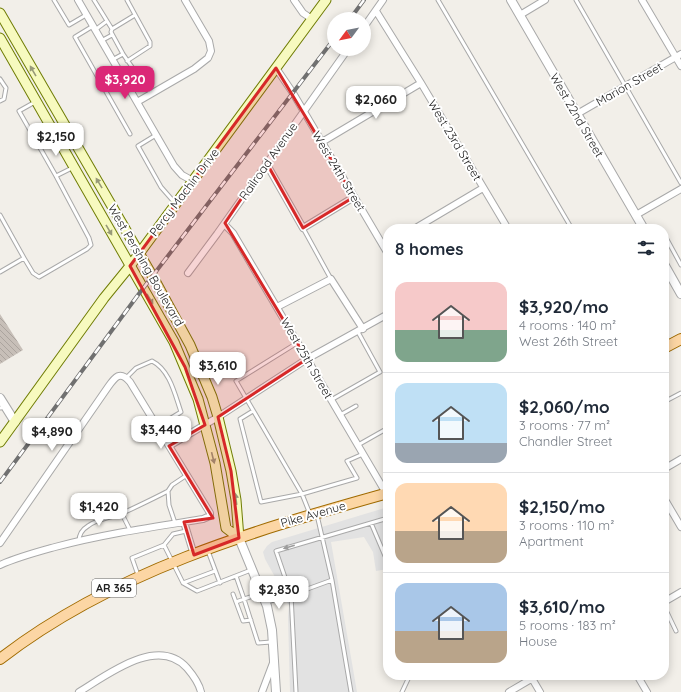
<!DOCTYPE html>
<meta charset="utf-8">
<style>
body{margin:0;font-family:Quicksand,sans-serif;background:#f6f6f7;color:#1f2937;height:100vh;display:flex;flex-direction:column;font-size:15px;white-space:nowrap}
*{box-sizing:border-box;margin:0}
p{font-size:13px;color:#747a83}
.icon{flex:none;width:22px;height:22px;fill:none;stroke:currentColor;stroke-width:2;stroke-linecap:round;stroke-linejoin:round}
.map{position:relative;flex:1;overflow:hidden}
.details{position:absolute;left:383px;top:224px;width:286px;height:456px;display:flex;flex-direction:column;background:#fff;border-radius:16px;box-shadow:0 2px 10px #0003}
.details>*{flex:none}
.needle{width:26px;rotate:238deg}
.fabs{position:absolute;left:327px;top:12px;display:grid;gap:8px}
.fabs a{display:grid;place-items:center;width:44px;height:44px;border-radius:50%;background:#fff;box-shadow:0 2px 10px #0003;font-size:20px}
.price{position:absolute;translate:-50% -34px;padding:0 9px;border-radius:8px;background:#fff;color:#222;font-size:13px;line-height:26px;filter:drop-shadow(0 1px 2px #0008)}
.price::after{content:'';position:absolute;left:50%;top:24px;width:12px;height:9px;margin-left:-6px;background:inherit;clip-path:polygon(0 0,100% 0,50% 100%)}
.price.active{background:#db2777;color:#fff}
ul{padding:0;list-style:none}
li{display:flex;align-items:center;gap:12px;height:100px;padding:0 12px}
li+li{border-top:1px solid #e0e1e3}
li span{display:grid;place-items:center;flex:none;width:112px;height:80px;border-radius:12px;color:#555}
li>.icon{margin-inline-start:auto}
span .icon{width:48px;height:48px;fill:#fffc;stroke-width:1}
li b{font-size:17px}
h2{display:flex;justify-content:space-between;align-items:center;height:48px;padding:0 12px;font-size:17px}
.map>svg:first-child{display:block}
.parking{fill:#e2e2e2}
.building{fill:url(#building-back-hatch)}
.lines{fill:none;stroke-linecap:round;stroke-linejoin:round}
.service-casing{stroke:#a9a9a9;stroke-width:5}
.minor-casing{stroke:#a9a9a9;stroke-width:8}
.tertiary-casing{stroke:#a9a9a9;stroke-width:10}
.secondary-casing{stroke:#707d05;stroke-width:11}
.primary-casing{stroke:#a06b00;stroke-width:12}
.service{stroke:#fff;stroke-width:3}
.minor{stroke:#fff;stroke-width:6}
.tertiary{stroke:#fff;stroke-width:8}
.secondary{stroke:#f7fabf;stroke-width:9}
.primary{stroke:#fcd6a4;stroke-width:10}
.rail-casing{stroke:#707070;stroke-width:4}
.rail{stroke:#fff;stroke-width:2.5;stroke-dasharray:8;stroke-linecap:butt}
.oneway{fill:#979978}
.oneway2{fill:#9c9c9c}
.marked{fill:#d62828;fill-opacity:0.2;stroke:#d62828;stroke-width:3;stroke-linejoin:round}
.labels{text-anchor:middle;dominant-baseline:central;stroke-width:4;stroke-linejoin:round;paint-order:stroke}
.shield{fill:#fff;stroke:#646464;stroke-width:1}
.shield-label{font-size:11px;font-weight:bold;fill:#222}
.street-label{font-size:12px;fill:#222;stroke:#fff}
</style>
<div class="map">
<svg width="681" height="692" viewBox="0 0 681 692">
<defs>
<pattern id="building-back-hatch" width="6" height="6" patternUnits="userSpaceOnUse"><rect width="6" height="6" fill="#c7bfb8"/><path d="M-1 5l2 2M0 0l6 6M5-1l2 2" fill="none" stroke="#aba49e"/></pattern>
</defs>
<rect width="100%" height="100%" fill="#f2efe9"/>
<path class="parking" d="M388 507V569L376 571 373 552 364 537 331 542 357 692H290L288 617 289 605 286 601 284 602 280 586 265 559 263 552 267 546 272 542Z"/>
<path class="building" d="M0 314 23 350 0 364Z"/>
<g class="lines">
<defs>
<path id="service" d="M54 0 69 25 86 15
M94 0 112 29
M127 0 150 42V46L127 61
M438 0 572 229
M576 0 681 183
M93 26 75 37 130 134
M95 30 107 21
M101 41 112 35
M112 60 123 54
M132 67 123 54 111 32 112 29 135 15
M121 73 132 67 146 84 151 94
M0 79 6 88 4 99 0 101
M100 81 118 70
M35 102 19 111 56 176
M156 135 138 146 161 187 175 203
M0 215 24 258
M303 228 331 279
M664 234 681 265
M0 272 24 258 33 273 39 277 87 249 91 245 89 238 56 176 72 168
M126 378 136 368 152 361C170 370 175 395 181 412L158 426
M331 400 380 372 358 332
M664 402 681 393
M0 408H1
M253 411 240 419 261 502 302 494 236 381 297 343
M340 415 356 406
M358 445 388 428
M122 514 130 530
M310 514 302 494 357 478 347 461 363 454
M317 515C322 537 327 559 332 580L291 595 276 551C313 540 351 529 388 518
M175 523 169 505 168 491 172 485 187 475
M371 523 388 563
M79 541C79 534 83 529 88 526 98 518 112 518 123 513 138 506 153 499 168 491
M164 545 173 534 186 531
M208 551 220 583
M138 575 132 558 164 545 183 583 197 591 251 570
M236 576 244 599 236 602
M332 580 351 692
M183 583 215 571
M262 593 244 599 258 643 271 642
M233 594 243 621 251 620
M267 602 291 595 296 692
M664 606 676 631
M402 692 410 675"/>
<path id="minor" d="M78 0 174 166 182 175 193 181
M294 0 303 13 312 19
M642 0 681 66
M376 11 421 83 508 229
M520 15 545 0
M364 27 383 0
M276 68 293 93 388 254
M137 102 194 69 208 58 211 51 209 41 185 0
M577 114 681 54
M322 142 421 83
M266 163 303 228 354 197
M636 215 681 189
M224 224 233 233 386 493
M414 229 483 188
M188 273 217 234 348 49
M277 307 331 279 363 329
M169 446 218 417 307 359 388 314
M664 469 681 459
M664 498 681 527
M184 522 194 555
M0 543 108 387C115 377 120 370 130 382L210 513V516L203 519C153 527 104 534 55 547 37 552 18 557 0 565
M664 602 681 592
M530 675 540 692
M637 675 647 692
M79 692C107 675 158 635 187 668 193 675 199 683 201 692
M262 692 273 663
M509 692 538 675"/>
<path id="tertiary" d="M511 0 644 229
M664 264 681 294
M0 398 15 422
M239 538 267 606 272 630 276 692"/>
<path id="secondary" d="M0 13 153 277 190 345 212 397 218 417 231 471 236 500 239 538
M0 38 174 342 198 399 215 463 226 528 239 538
M0 442 104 298 130 266 326 0"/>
<path id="primary" d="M664 348 681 339
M0 659C114 571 252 531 388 493"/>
</defs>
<use href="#service" class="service-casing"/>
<use href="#minor" class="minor-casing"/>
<use href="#tertiary" class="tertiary-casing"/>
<use href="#secondary" class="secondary-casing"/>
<use href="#primary" class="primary-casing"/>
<use href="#service" class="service"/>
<use href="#minor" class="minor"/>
<use href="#tertiary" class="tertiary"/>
<use href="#secondary" class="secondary"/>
<use href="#primary" class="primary"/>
<defs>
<path id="rail" d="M350 19 364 0
M0 482 138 295 334 39"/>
</defs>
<use href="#rail" class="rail-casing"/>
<use href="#rail" class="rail"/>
</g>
<defs><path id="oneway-solid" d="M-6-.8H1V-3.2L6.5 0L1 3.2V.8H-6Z"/></defs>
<g class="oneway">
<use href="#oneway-solid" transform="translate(33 71) rotate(-120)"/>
<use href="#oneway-solid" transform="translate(99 183) rotate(-121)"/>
<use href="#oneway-solid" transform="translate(109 230) rotate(60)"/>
<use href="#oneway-solid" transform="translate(150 299) rotate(59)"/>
<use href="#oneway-solid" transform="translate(213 458) rotate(76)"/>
<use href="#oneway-solid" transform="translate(236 499) rotate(-97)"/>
</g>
<use class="oneway2" href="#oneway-solid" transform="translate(289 547) rotate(164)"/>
<path class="marked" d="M276 68 354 197 303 228 266 162 225 223 307 359 218 417 231 471 239 538 194 555 184 522 213 518 169 446 205 425 185 367 130 266Z"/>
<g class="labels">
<rect class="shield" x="92" y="579" width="44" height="18" rx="3"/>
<g class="shield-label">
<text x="114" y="588">AR 365</text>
</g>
<g class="street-label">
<text transform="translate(629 84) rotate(-30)">Marion Street</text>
<text transform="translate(577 115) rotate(60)">West 22nd Street</text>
<text transform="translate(455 140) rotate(59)">West 23rd Street</text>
<text transform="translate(268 161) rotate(-55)">Railroad Avenue</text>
<text transform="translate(339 171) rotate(59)">West 24th Street</text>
<text transform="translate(184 192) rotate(-53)">Percy Machin Drive</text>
<text transform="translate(146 265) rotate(60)">West Pershing Boulevard</text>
<text transform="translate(307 358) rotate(60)">West 25th Street</text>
<text transform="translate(313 514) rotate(-16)">Pike Avenue</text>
</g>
</g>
</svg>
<div class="fabs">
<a><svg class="needle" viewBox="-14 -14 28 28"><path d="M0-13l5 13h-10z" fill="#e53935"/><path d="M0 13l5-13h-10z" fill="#747a83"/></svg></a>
</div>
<b class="price active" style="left:125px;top:100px">$3,920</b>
<b class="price" style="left:376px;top:120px">$2,060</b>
<b class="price" style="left:56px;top:157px">$2,150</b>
<b class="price" style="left:218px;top:386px">$3,610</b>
<b class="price" style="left:161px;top:450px">$3,440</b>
<b class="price" style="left:52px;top:452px">$4,890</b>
<b class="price" style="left:99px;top:527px">$1,420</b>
<b class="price" style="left:279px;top:610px">$2,830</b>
<section class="details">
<h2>8 homes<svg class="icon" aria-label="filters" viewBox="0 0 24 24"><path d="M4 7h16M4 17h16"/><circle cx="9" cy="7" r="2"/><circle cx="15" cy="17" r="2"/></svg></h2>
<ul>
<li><span style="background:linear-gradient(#f6c9c9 60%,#7fa58c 0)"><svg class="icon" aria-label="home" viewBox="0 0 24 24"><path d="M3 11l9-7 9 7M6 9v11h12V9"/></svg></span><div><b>$3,920/mo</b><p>4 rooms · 140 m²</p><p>West 26th Street</p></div></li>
<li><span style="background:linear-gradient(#bfe0f5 75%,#9aa5b1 0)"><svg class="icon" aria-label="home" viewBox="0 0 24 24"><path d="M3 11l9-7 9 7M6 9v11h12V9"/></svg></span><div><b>$2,060/mo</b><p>3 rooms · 77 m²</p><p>Chandler Street</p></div></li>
<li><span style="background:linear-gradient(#ffd9b3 60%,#b9a48a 0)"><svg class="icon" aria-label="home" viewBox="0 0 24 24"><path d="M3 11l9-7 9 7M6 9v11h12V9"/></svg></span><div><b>$2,150/mo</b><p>3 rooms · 110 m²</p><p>Apartment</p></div></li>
<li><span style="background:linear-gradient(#a9c7e8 60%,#b9a48a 0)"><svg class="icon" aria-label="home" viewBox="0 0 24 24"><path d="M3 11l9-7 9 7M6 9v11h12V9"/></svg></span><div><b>$3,610/mo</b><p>5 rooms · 183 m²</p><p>House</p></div></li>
</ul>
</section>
</div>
